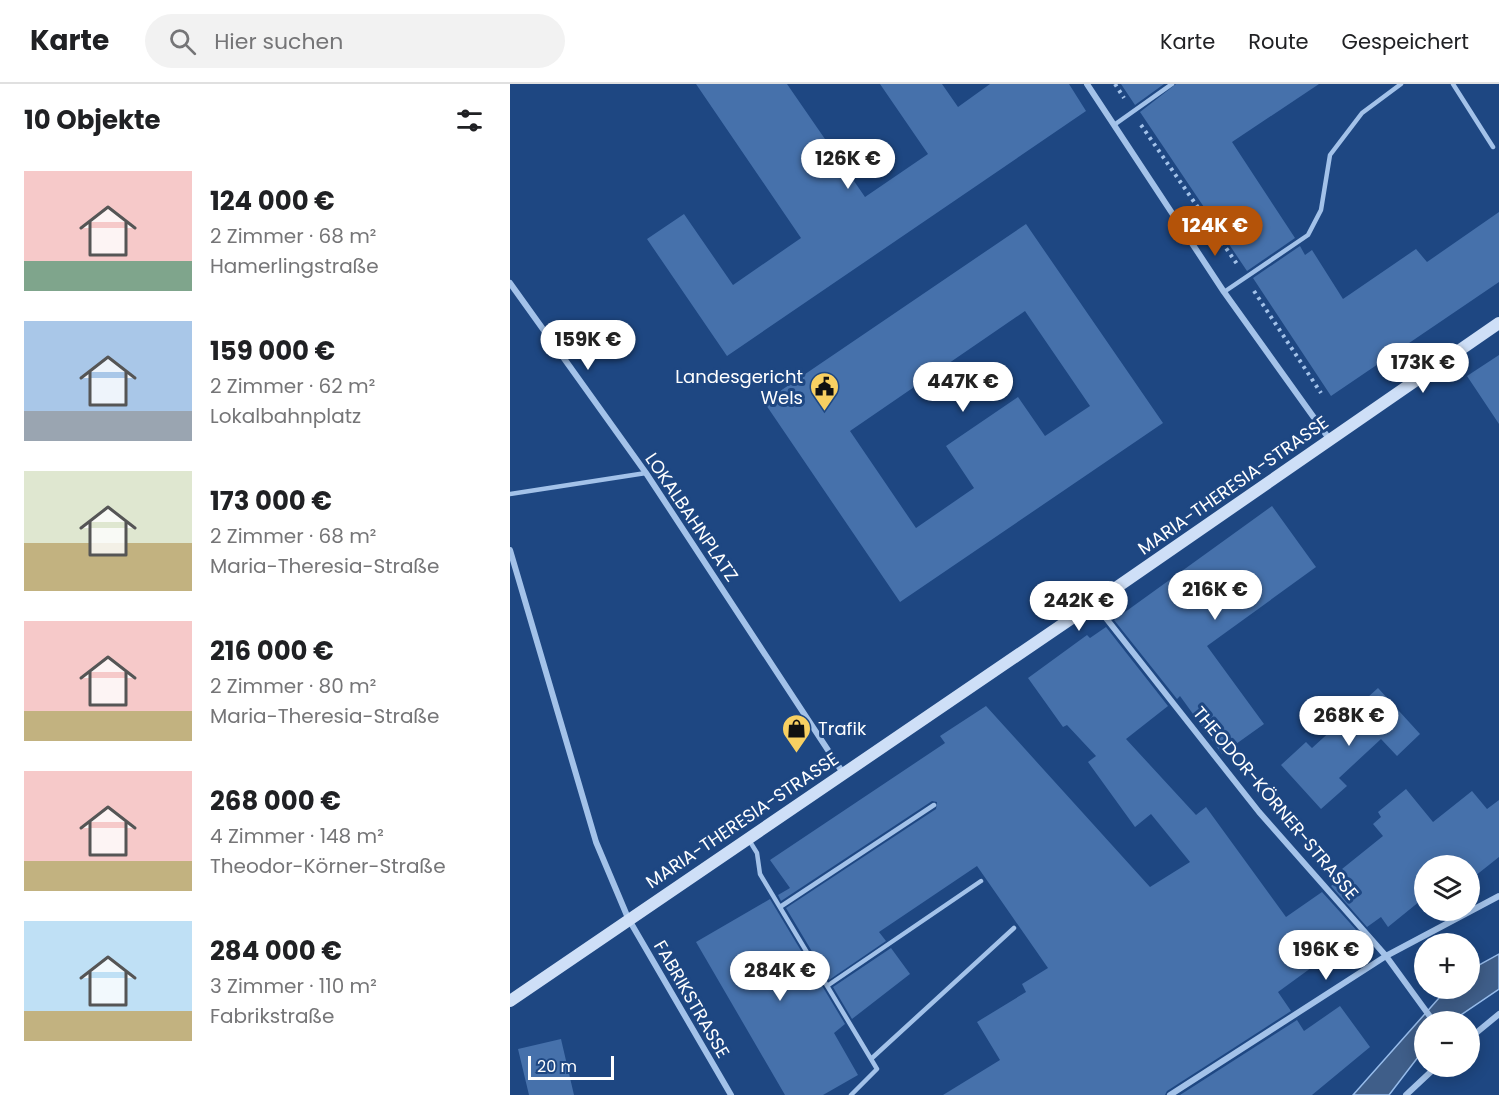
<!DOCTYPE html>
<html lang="de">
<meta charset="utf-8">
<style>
body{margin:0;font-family:Poppins,sans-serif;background:#f2f2f2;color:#202124;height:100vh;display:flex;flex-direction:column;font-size:22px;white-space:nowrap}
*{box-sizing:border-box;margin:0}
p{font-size:20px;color:#757577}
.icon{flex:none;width:33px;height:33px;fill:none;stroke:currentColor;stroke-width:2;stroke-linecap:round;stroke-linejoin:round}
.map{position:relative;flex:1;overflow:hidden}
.details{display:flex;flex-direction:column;background:#fff;width:510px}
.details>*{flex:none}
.tools{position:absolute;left:904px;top:771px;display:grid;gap:12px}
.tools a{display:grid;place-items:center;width:66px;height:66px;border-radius:50%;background:#fff;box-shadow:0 3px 15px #0003;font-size:30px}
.scale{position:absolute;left:18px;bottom:15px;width:86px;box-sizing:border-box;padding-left:6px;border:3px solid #fff;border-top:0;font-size:16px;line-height:21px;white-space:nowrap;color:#fff;-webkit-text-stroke:4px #1e4782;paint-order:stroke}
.price{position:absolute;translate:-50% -51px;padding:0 14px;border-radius:21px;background:#fff;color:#222;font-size:20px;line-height:39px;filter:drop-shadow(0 2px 3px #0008)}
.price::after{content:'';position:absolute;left:50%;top:36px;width:18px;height:14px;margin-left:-9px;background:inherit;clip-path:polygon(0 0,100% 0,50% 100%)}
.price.current{background:#b45309;color:#fff}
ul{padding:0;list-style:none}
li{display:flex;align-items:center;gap:18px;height:150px;padding:0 24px}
li span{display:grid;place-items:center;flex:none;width:168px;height:120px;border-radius:0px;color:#555}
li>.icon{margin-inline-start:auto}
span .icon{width:72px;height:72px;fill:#fffc;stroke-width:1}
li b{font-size:26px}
h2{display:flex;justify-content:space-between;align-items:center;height:72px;padding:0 24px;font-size:26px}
header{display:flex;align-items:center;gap:36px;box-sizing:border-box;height:84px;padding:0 30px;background:#fff;border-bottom:2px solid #e0e0e0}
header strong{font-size:28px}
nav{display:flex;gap:33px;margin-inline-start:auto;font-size:21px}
.search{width:420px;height:54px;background:#f2f2f2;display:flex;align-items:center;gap:15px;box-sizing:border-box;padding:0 21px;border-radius:33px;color:#757577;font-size:22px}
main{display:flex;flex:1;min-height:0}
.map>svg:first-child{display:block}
.water{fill:#3f5e89;stroke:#97bceb;stroke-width:1.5}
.building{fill:#4671ab;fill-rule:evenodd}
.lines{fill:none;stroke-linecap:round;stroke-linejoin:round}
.path{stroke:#a3c2e9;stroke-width:4;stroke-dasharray:3 4.5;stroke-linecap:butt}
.lane{stroke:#a3c2e9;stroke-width:4.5}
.street{stroke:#a3c2e9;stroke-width:6}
.secondary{stroke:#cedff7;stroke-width:12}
.labels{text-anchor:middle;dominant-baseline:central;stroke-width:6;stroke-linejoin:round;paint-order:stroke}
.poi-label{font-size:18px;fill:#fff;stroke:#1e4782;text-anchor:end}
.street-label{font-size:18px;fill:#fff;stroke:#1e4782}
</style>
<header>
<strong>Karte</strong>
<div class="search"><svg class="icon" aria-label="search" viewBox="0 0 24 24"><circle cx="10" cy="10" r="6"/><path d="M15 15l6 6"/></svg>Hier suchen</div>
<nav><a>Karte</a><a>Route</a><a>Gespeichert</a></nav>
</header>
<main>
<section class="details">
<h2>10 Objekte<svg class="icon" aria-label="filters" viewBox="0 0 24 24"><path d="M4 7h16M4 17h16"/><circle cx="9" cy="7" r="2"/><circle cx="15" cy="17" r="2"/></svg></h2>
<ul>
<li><span style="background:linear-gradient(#f6c9c9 75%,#7fa58c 0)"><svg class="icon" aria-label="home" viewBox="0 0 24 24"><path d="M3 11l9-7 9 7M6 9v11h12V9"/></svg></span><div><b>124 000 €</b><p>2 Zimmer · 68 m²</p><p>Hamerlingstraße</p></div></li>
<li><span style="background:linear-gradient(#a9c7e8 75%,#9aa5b1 0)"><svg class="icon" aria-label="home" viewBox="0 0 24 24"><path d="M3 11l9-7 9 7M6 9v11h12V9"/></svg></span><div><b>159 000 €</b><p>2 Zimmer · 62 m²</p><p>Lokalbahnplatz</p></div></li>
<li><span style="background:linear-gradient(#dfe7d0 60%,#c2b280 0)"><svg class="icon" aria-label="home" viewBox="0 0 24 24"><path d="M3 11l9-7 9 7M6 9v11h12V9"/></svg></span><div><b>173 000 €</b><p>2 Zimmer · 68 m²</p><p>Maria-Theresia-Straße</p></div></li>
<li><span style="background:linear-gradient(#f6c9c9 75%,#c2b280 0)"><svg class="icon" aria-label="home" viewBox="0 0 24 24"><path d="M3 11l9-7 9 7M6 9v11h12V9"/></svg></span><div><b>216 000 €</b><p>2 Zimmer · 80 m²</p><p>Maria-Theresia-Straße</p></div></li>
<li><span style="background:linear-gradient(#f6c9c9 75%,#c2b280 0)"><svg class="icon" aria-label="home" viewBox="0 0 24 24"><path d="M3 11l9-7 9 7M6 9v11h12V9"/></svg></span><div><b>268 000 €</b><p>4 Zimmer · 148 m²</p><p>Theodor-Körner-Straße</p></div></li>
<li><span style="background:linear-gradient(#bfe0f5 75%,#c2b280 0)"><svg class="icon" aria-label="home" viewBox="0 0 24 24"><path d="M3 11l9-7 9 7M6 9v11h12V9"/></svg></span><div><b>284 000 €</b><p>3 Zimmer · 110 m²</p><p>Fabrikstraße</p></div></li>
</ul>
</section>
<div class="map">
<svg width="989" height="1011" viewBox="0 0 989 1011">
<rect width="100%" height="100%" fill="#1e4782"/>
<path class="water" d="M989 870V905L942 937 915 938V964L879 1011H843L937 905 960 904V886Z"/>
<path class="building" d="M186 0H277L355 113 418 70 370 0H432L448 23 480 0H559L576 27 217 272 137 155 174 130 223 201 291 154Z
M611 0H654L625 21Z
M666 0H809L722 58 785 154 737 187 630 28Z
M989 128V198L821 312 743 194 790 162 795 171 802 166 833 215 906 165 917 178Z
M516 140 653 339 390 518 254 318ZM515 227 580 322 535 352 508 313 436 362 464 404 406 444 340 347Z
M989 271V340L957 292Z
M762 422 806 483 697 562 754 640 712 670 670 612 667 615 604 536Z
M596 543 658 622 616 655 686 731 696 723 776 833 812 808 849 849 768 908 781 927 657 1007 655 1011H433L490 976 467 938 516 908 512 900 538 884 467 782 369 848 376 857 319 896 276 824 426 725 427 718 422 717 271 817 268 811 280 804 260 776 435 659 430 652 476 622 640 803 680 778 641 730 625 743 578 678 586 672 557 641 553 643 518 594 577 551 580 554Z
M868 604 910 650 887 672 871 655 829 694 837 702 811 725 771 681 796 658 802 664Z
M896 705 923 738 962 707 977 725 989 716V773L960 796V782H915V813L878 843 871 833 857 843 821 802 837 790 832 785 873 752 863 740 871 733 868 728Z
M260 815 335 940 324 949 348 991 313 1011H275L186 858Z
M381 864 400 890 342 935 323 903Z
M830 922 860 963 802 1011H670L787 936 794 947Z
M51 955 64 1011H19L8 965Z"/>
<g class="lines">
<path class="path" d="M605 0 614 14
M631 41 727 180
M744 207 811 309"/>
<path class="lane" d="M943 0 983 63
M604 41 662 0
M714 208 798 151 811 126 820 71 852 29 891 0
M0 410 136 389
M239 756 247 769 250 790 367 985 341 1011
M270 823 424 721
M317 902 471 797
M361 975 504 844"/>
<path class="street" d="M577 0 714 208 820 356
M0 199 136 389 333 689
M0 466 86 758 118 834 221 1011
M584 519 749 728 876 872 924 938
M960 954 989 930
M660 1011 876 872 989 812
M896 1011 927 982"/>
<path class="secondary" d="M0 917 584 519 989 239"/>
</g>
<defs>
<symbol id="civic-pin" viewBox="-11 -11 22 30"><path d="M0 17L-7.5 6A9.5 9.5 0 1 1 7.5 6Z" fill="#f8d062" stroke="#1e4782"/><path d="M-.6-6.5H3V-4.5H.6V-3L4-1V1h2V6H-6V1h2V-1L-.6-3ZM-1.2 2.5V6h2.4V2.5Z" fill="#111"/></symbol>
<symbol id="shop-pin" viewBox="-11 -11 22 30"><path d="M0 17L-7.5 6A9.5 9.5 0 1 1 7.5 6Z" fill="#f8d062" stroke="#1e4782"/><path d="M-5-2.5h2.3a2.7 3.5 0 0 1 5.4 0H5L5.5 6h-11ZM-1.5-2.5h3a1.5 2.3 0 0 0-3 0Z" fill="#111"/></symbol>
</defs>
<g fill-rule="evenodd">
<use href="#civic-pin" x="298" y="286" width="33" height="45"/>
<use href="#shop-pin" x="270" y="628" width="33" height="45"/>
</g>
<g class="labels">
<g class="poi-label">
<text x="293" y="292">Landesgericht<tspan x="293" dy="21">Wels</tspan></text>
<text x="308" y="644" text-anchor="start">Trafik</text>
</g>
<g class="street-label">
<text transform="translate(723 401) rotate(-35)">MARIA-THERESIA-STRASSE</text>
<text transform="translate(182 433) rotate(56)">LOKALBAHNPLATZ</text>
<text transform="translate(766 719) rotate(50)">THEODOR-KÖRNER-STRASSE</text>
<text transform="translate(232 736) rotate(-34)">MARIA-THERESIA-STRASSE</text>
<text transform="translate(182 915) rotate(60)">FABRIKSTRASSE</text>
</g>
</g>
</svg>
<div class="tools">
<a><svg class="icon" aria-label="layers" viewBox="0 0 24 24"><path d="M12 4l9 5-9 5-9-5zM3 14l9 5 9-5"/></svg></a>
<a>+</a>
<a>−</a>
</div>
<div class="scale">20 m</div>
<b class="price" style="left:338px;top:106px">126K €</b>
<b class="price current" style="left:705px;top:173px">124K €</b>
<b class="price" style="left:78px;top:287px">159K €</b>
<b class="price" style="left:913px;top:310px">173K €</b>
<b class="price" style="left:453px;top:329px">447K €</b>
<b class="price" style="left:705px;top:537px">216K €</b>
<b class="price" style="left:569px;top:548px">242K €</b>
<b class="price" style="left:839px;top:663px">268K €</b>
<b class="price" style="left:816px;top:897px">196K €</b>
<b class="price" style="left:270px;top:918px">284K €</b>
</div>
</main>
